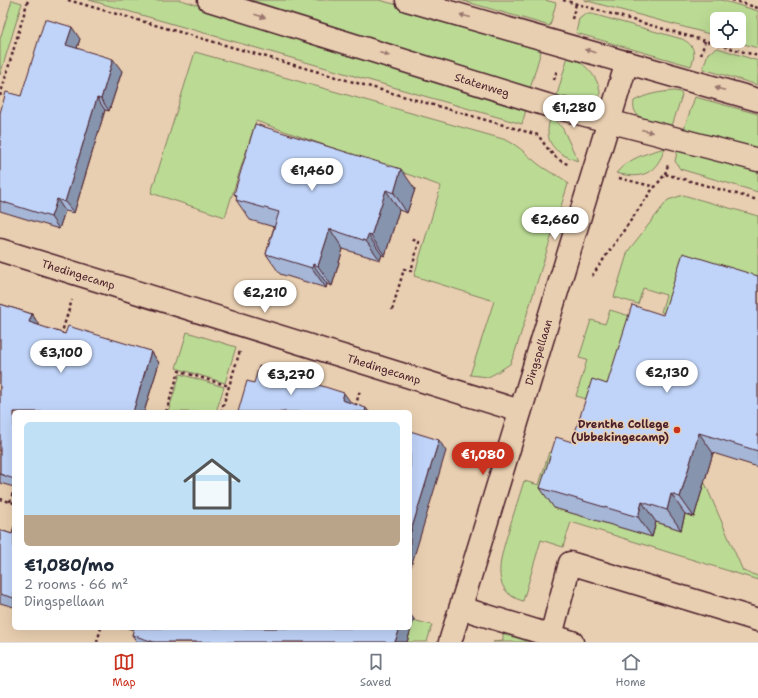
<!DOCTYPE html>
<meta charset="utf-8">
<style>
body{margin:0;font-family:"Shantell Sans",sans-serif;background:#f6f6f7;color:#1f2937;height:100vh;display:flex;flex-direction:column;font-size:15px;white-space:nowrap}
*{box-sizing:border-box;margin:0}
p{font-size:13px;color:#747a83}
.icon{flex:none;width:22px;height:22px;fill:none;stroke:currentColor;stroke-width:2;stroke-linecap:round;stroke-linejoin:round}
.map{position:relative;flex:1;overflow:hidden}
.sheet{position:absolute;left:12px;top:410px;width:400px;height:220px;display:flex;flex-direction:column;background:#fff;border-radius:6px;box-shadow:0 4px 16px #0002}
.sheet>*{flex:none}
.controls{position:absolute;left:710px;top:12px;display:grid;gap:8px}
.controls a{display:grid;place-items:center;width:36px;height:36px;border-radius:6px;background:#fff;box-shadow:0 4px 16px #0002;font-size:20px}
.price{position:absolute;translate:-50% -34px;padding:0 9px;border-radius:14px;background:#fff;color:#222;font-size:13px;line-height:26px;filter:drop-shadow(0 1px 2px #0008)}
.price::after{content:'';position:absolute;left:50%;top:24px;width:12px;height:9px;margin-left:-6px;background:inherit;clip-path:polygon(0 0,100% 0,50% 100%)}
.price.selected{background:#c8321e;color:#fff}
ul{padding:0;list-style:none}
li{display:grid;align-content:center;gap:8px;height:212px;padding:0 12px}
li+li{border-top:1px solid #e0e1e3}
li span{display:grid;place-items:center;height:124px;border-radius:6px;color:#555}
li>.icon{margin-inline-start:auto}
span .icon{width:72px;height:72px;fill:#fffc;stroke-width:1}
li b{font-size:17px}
.tab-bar{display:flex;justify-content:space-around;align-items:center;height:56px;border-top:1px solid #e0e1e3;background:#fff;font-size:11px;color:#747a83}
.tab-bar a{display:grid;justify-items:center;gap:2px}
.tab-bar .selected{color:#c8321e}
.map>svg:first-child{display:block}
.green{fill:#bbdb94;stroke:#827d60}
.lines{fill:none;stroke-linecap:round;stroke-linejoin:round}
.minor-casing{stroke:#4a1f2b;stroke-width:25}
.path{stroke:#4a1f2b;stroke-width:2.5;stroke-dasharray:3 3;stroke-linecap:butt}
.minor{stroke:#e9cfb1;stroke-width:22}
.wall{fill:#a5b6d6;stroke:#4a1f2b}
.shaded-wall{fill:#8694ae;stroke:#4a1f2b}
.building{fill:#c0d4f9;stroke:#4a1f2b}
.oneway{fill:#9a776e}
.poi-dot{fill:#c8321e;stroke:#e9cfb1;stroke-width:1.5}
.labels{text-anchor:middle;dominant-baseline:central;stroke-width:3;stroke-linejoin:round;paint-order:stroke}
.street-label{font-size:11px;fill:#4a1f2b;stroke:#e9cfb1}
.poi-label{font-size:11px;font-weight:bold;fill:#4a1f2b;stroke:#e9cfb1;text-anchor:end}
</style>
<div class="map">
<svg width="758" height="642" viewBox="0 0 758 642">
<rect width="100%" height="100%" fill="#e9cfb1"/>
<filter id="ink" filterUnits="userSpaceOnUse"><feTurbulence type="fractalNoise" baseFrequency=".025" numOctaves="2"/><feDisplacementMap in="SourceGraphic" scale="8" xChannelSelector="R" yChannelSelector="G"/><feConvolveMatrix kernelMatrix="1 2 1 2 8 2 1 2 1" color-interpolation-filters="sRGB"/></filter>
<g filter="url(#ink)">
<path class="green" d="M12 0 22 3 0 75V39Z
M89 0H181L527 106 522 124Z
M229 0H379L543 44 530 89Z
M460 0H545L556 3 550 26Z
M584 0H721L758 11V48L733 41H739V19H717V36Z
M586 14H592L682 39C695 45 696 54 691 66L576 33 579 19Z
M718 48 758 61V85L703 69 708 53Z
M195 52 503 139C521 145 531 161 547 170 554 175 562 176 568 184L514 355 510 364 496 373 488 377 470 375 494 301 414 276 441 186 256 121 225 217 151 193Z
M568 56C583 61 600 78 600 94 590 110 574 102 559 98L557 95Z
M674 91 680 92 682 95 672 126C657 122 630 122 634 101 647 94 659 92 674 91Z
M695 97 758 114V148L722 142 685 131 684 129Z
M551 116 563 129 578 161C554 153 542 142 551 116Z
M665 148C656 174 642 180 616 173 629 158 647 153 665 148Z
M678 148 758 171V192L680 169 675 161Z
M683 195 758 216V292L682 318 661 312 666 295 643 288 638 304 614 297 628 251 668 200Z
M610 310 666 327 601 403 576 396 587 360 579 358 591 320 605 324Z
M187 332 236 347 225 383 176 368Z
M180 374 224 387 216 412H168Z
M549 452 570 458 652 537 656 522 680 529 685 514 694 517 704 481 743 571 758 576V580L571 522 563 547 541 540 523 601C487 591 502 554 509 529 514 513 519 497 524 481L539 485Z
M413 620 432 625 427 642H407Z
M503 632 542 642H493L503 641Z"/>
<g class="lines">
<defs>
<g id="minor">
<path id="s1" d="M209 0 547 105 758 160"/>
<path d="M407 0 758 100"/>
<path id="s2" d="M0 250 520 411"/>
<path d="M461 608 572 642"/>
<path d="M551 636 570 563 758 620"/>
<path id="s3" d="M450 642 627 62"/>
</g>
</defs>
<use href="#minor" class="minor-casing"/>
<path class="path" d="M68 0 538 135C546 146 554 160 568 164
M563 0 758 56
M732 0 758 8
M572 19 576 4
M701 55 705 41
M554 80 557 70
M0 96 28 0
M665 174 668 165
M619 178 655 187 665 174 758 200
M592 276 654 187
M392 310 404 269 411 271 419 242 411 239
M61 335 72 300
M166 412 179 371 229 386
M221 412 240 351
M354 412 360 390
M0 499 14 503
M10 502 14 489
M97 642 101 628"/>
<use href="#minor" class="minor"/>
</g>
<path class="wall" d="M80 39 77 48 122 71 109 111 105 110 74 213 65 211 59 229 0 211V113L21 96Z
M415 189 407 213 399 210 385 256 382 255 380 260 343 249 332 286 327 284 326 288 280 274 266 254 274 227 250 220 236 200 237 197 234 194Z
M758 276V467L713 453 694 517 685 514 681 530 656 522 652 537 554 508 540 488 572 442 607 384 663 315Z
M0 304 32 314 39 325V326L65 334 151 351 159 363 144 412H14V487L0 483Z
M14 526V607L0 603V530L12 534Z
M414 619 407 642H137L132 635 134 630 127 628H410Z"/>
<path class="shaded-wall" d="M72 27 80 39 74 57 66 45Z
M113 59 122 71 109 111 101 99Z
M97 98 105 110 74 213 65 202Z
M401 169 415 189 407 213 394 193Z
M386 190 399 210 385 256 371 236Z
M57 199 65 211 59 229 51 217Z
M330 229 343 249 332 286 318 266Z
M368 235 382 255 380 260 366 241Z
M313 264 327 284 326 288 312 268Z
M32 314 39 325 37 334 29 322Z
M151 351 159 363 144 412H133Z
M344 393 352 404 342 400Z
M366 408 369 412H365Z
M699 433 713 453 694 517 680 497Z
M439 440 446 451 410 570V534Z
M671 494 685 514 681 530 667 510Z
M642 502 656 522 652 537 638 517Z
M410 614 414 619 407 642H395L400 628H410Z"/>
<path class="building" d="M45 19 72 27 66 45 113 59 101 99 97 98 65 202 57 199 51 217 0 201V113L6 92 21 96Z
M255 124 401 169 394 193 386 190 371 236 368 235 366 241 330 229 318 266 313 264 312 268 266 254 279 212 236 200 237 195 234 194Z
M683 253 758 276V451L699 433 680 497 671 494 667 510 642 502 638 517 540 488 556 437 572 442 592 379 607 384 632 305 663 315Z
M0 304 32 314 29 322 65 334 68 326 151 351 133 412H14V479L0 474Z
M259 366 344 393 342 400 366 408 365 412H238L247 381 254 383Z
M410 431 439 440 410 534Z
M14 526V598L0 594V530L12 534Z
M134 628H400L395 642H154L132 635Z"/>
<defs><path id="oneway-solid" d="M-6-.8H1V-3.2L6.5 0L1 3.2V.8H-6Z"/></defs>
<g class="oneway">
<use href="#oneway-solid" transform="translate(260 16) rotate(17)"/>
<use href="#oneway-solid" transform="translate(465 16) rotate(-165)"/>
<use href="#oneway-solid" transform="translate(590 51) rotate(-164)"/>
<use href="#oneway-solid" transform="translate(384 54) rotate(17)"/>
<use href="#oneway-solid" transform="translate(720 89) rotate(-165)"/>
<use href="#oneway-solid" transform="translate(647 131) rotate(15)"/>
</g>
</g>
<circle class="poi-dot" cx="677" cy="430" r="4"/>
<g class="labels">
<g class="street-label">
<text stroke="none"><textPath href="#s1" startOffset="286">Statenweg</textPath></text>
<text stroke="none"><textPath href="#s2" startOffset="82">Thedingecamp</textPath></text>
<text stroke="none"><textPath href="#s3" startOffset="303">Dingspellaan</textPath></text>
<text stroke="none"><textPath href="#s2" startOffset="402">Thedingecamp</textPath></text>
</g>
<g class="poi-label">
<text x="669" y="424">Drenthe College<tspan x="669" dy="13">(Ubbekingecamp)</tspan></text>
</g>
</g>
</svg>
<div class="controls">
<a><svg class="icon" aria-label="locate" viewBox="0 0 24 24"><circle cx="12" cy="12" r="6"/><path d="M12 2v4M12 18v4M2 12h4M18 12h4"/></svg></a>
</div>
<b class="price" style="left:574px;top:129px">€1,280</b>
<b class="price" style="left:312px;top:192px">€1,460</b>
<b class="price" style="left:555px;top:241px">€2,660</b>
<b class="price" style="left:265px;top:314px">€2,210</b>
<b class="price" style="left:61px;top:374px">€3,100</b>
<b class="price" style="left:667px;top:394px">€2,130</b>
<b class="price" style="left:291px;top:396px">€3,270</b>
<b class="price selected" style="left:483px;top:476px">€1,080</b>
<section class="sheet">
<ul>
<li><span style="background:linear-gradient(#bfe0f5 75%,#b9a48a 0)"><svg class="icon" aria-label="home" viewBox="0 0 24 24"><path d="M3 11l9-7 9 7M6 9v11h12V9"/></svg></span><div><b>€1,080/mo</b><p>2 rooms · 66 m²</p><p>Dingspellaan</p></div></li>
</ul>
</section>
</div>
<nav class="tab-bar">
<a class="selected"><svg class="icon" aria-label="map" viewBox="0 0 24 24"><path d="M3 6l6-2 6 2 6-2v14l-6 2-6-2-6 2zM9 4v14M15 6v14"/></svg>Map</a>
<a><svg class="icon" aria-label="saved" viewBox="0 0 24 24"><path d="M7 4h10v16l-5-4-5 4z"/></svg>Saved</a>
<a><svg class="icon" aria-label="home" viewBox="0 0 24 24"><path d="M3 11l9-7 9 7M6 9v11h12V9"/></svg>Home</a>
</nav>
